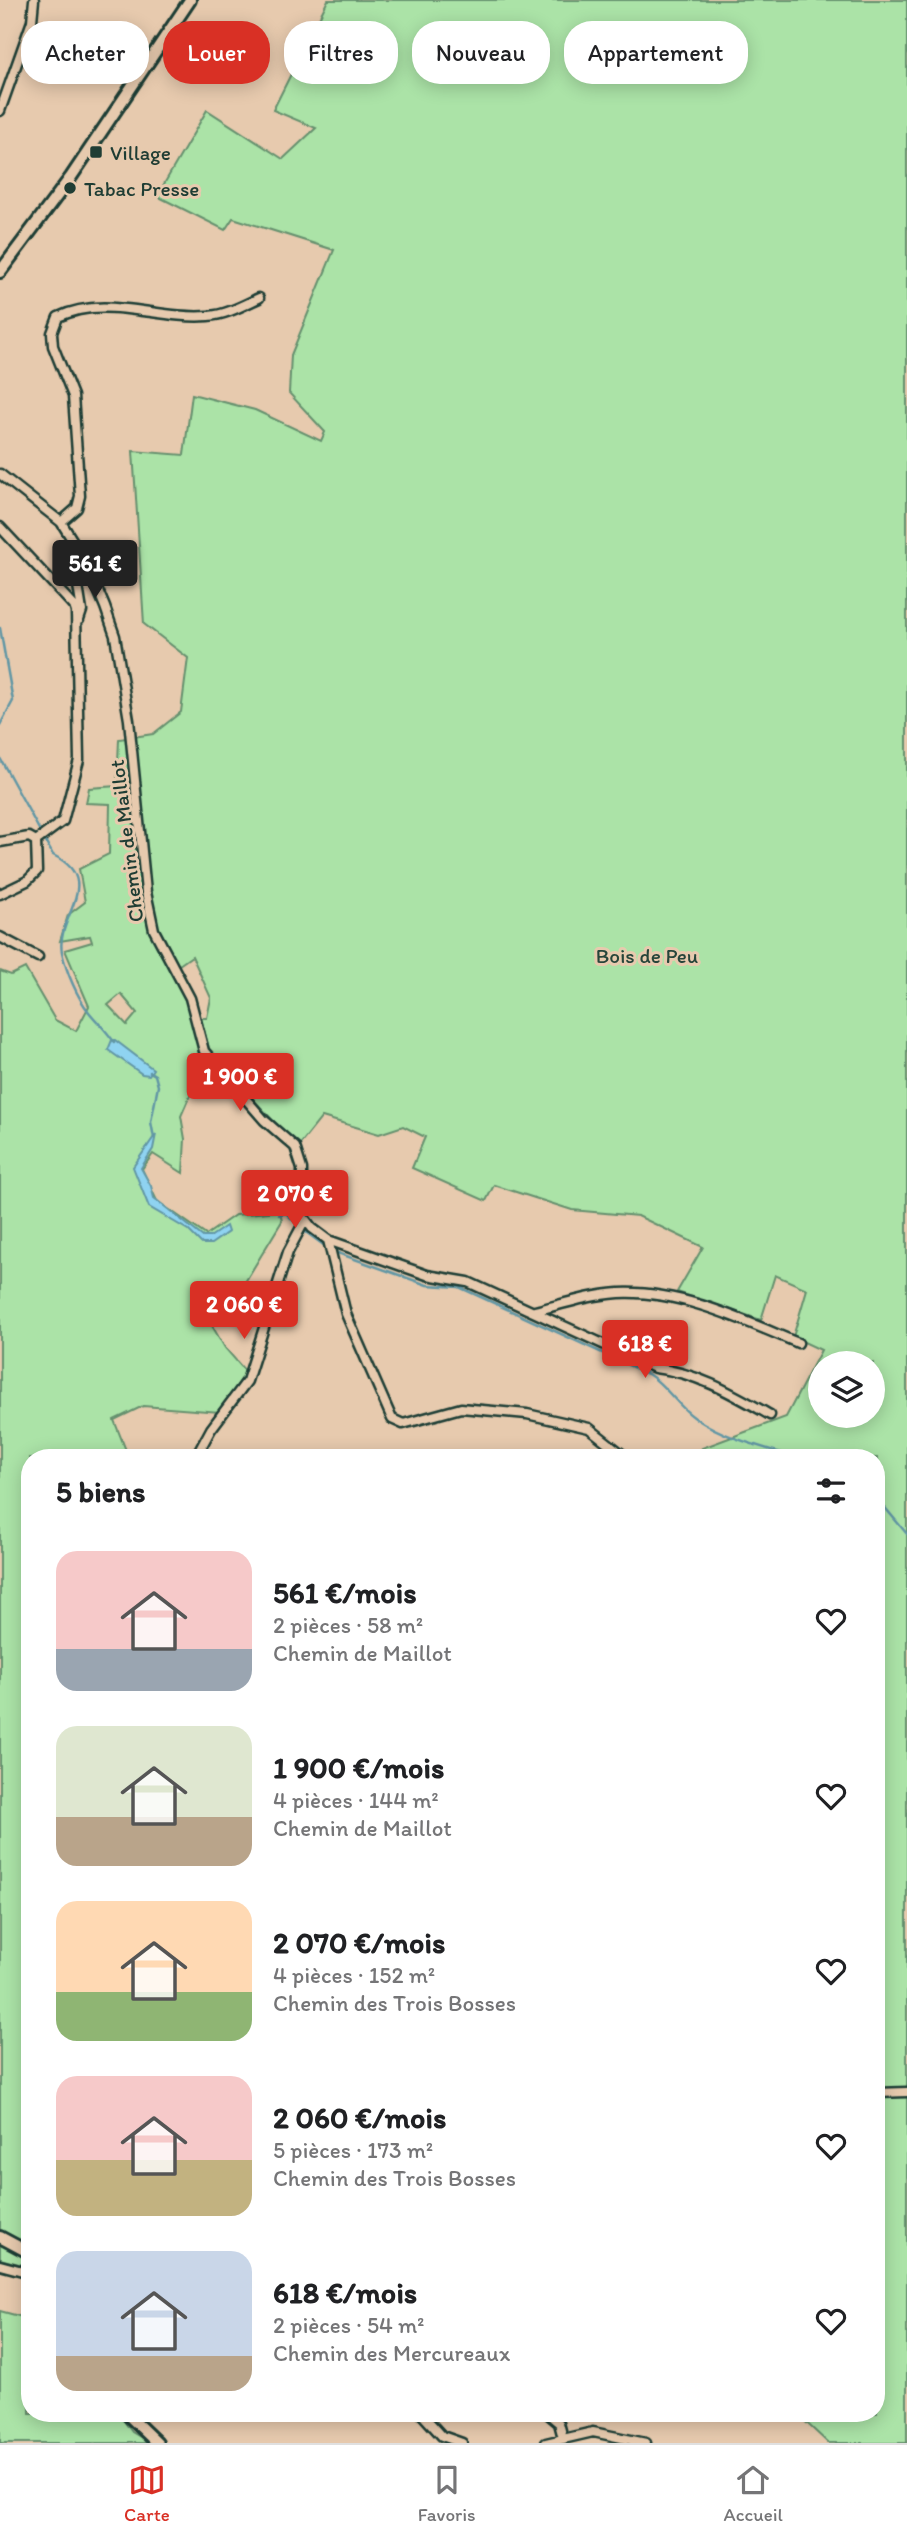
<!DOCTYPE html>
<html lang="fr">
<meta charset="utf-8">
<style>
body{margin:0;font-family:Itim,sans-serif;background:#f2f2f2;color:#202124;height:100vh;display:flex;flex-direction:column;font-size:26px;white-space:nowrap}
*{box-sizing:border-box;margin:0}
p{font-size:23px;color:#757577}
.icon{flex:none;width:38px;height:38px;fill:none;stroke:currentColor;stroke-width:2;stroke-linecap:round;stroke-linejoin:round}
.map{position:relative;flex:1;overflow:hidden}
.drawer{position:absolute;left:21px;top:1449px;width:864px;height:973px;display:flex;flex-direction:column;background:#fff;border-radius:28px;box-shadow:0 4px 18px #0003}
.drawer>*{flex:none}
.top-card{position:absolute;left:21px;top:21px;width:866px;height:63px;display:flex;gap:14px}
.controls{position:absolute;left:808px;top:1351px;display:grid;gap:14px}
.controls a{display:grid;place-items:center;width:77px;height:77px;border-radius:50%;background:#fff;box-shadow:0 4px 18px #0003;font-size:35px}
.price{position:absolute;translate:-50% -60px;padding:0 16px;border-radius:7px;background:#d93025;color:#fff;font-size:23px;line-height:46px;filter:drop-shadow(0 2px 4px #0008)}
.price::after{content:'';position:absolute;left:50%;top:42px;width:21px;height:16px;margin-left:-10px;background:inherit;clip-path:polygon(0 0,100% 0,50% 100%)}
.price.on{background:#222;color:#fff}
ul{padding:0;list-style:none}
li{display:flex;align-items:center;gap:21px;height:175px;padding:0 35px}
li span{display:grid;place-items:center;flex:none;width:196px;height:140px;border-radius:21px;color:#555}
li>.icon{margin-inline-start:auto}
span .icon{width:84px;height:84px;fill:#fffc;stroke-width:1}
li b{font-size:30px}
h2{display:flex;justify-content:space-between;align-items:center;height:84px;padding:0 35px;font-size:30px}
.tag{padding:0 24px;border-radius:28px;background:#fff;box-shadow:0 4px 18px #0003;font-size:24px;line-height:63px}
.tag.on{background:#d93025;color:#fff}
.menu{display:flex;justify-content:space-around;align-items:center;height:98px;border-top:2px solid #e0e0e0;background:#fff;font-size:19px;color:#757577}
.menu a{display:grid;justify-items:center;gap:4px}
.menu .on{color:#d93025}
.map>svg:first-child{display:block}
.green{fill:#abe3a7;stroke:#65906e;stroke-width:2;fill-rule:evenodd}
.water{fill:#8fd3f1;stroke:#6297a5;stroke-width:2}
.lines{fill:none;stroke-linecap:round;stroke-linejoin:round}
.stream{stroke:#6297a5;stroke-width:2.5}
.street-casing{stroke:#1f3d34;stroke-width:13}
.secondary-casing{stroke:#1f3d34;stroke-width:16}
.street{stroke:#e7caae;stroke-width:8}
.secondary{stroke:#e7caae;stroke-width:10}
.poi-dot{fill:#1f3d34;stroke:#e7caae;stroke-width:2.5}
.labels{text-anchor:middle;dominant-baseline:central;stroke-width:6;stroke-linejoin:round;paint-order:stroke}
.poi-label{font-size:21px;fill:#1f3d34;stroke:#e7caae;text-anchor:start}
.street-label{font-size:21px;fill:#1f3d34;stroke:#e7caae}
.park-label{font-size:21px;fill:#26453a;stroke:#e7caae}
</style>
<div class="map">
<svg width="907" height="2443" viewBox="0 0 907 2443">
<rect width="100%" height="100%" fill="#e7caae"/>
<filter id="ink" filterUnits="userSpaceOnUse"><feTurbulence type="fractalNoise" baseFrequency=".0143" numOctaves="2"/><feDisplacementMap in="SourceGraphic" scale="14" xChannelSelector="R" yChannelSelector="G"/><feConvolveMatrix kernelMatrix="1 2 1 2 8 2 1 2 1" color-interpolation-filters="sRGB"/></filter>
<g filter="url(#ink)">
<path class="green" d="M328 0H907V2443H828L796 2413H877V1458H696L702 1448 786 1417 821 1350 793 1337 807 1289 775 1275 761 1320 677 1292 703 1247 638 1216 572 1210 494 1185 486 1201 412 1168 425 1137 403 1126 379 1134 322 1117 298 1147 210 1053 201 1018H207L211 998 192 956 172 970 194 1019 201 1070 181 1116 185 1139 183 1173 153 1154 142 1169 157 1201 206 1235 235 1215 280 1211 282 1221 239 1292 225 1293 207 1317 225 1348 246 1372 220 1412 143 1406 114 1420 129 1458H30V2267L0 2259V971L11 975 25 968 55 1020 76 1031 89 1006 65 950 92 942 90 936 60 941 68 915 85 902 79 869 109 854 110 804 86 803 89 788 117 786 119 739 153 734 181 712 188 658 144 624 133 451 184 455 192 394 255 410 321 441 325 432 289 393 291 355 334 250 233 218 225 230 157 196 207 110 283 159 316 128 273 110ZM121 994 137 1013 127 1025 108 1005ZM821 1363H873V1416H821Z
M0 2311 30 2319V2413H118L132 2432 150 2443H0Z"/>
<path class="water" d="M112 1040H115L153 1069 149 1075 142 1074 108 1050Z
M156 1134 153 1149 141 1168 151 1186 154 1198 203 1237H210L226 1226 228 1232 211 1244H202L188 1230 149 1207 133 1167Z"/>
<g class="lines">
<path class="stream" d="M0 628 13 701 0 725
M0 758 53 855C106 881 55 918 62 952 66 971 77 997 89 1012 97 1022 107 1031 114 1042
M150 1072 155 1075 158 1086 151 1122 154 1138
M279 1215 286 1213 299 1226
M303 1230 329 1249
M335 1252 427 1285 459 1287 648 1374C667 1386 676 1405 695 1418 727 1439 762 1447 798 1458
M877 1498 907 1534"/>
<defs>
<path id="street" d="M0 111 32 21 34 0
M0 474 61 522 86 562 105 607 115 636 129 720 146 892 154 930 190 998 204 1051 264 1120 295 1147 302 1169V1215L312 1228 328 1240 427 1275 468 1282 655 1368C698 1373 733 1394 770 1415
M61 522 77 508 80 496 73 396 53 346 52 333 58 317C106 294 157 320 208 316 226 315 244 305 259 298
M0 527 74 606 76 612 79 760 63 821 36 841 37 871 27 881 0 894
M79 620 82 611 76 573 86 562
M0 842 29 837 36 841
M0 937 38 957
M328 1240 346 1314 392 1419 403 1424 461 1408 527 1414 589 1428 627 1458
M535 1311C563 1304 590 1295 619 1293 680 1290 743 1320 798 1343
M197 1455 211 1429 247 1381 288 1252 305 1220
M877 2093 907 2092
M0 2265 30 2273
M421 2413 442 2436 462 2443
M547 2413 559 2423 563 2438
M546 2443 593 2432 646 2443"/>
<path id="secondary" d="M0 272 71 177 190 0
M0 2237 30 2253
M126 2413 157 2443"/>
</defs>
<use href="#street" class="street-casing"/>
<use href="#secondary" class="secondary-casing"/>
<use href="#street" class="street"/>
<use href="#secondary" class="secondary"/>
</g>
</g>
<g class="poi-dot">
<rect x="89" y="145" width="14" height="14" rx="3.5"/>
<circle cx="70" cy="188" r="7"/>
</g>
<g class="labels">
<g class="poi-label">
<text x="110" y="152">Village</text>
<text x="84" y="188">Tabac Presse</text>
</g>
<g class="street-label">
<text transform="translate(126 841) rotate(-97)">Chemin de Maillot</text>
</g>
<g class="park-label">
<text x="647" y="955">Bois de Peu</text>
</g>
</g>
</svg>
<div class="controls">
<a><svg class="icon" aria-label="layers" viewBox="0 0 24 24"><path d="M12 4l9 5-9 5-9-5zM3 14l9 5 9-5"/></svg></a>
</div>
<b class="price on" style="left:95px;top:600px">561 €</b>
<b class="price" style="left:240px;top:1113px">1 900 €</b>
<b class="price" style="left:295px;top:1230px">2 070 €</b>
<b class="price" style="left:244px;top:1341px">2 060 €</b>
<b class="price" style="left:645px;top:1380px">618 €</b>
<div class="top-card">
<a class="tag">Acheter</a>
<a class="tag on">Louer</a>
<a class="tag">Filtres</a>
<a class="tag">Nouveau</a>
<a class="tag">Appartement</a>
</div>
<section class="drawer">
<h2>5 biens<svg class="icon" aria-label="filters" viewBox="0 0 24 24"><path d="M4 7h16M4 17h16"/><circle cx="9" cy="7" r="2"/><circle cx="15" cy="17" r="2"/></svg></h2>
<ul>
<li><span style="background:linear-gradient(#f6c9c9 70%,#9aa5b1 0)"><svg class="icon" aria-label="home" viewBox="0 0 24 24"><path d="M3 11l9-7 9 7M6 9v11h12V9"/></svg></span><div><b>561 €/mois</b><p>2 pièces · 58 m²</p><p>Chemin de Maillot</p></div><svg class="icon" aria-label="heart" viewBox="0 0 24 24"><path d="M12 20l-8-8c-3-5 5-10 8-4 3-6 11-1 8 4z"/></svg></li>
<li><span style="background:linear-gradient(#dfe7d0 65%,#b9a48a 0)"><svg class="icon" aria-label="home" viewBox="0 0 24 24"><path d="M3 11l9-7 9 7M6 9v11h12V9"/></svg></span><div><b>1 900 €/mois</b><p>4 pièces · 144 m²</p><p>Chemin de Maillot</p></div><svg class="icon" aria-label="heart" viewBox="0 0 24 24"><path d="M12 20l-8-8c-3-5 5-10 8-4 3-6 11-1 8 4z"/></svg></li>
<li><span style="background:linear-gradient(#ffd9b3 65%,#8fb573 0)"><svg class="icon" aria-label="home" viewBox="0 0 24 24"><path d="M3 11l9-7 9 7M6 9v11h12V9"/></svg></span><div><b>2 070 €/mois</b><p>4 pièces · 152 m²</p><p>Chemin des Trois Bosses</p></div><svg class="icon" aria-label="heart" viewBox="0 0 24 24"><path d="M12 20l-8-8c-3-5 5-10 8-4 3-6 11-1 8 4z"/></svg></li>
<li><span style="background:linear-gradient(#f6c9c9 60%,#c2b280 0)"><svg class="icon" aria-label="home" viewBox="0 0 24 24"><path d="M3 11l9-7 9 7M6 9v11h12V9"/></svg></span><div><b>2 060 €/mois</b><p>5 pièces · 173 m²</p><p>Chemin des Trois Bosses</p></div><svg class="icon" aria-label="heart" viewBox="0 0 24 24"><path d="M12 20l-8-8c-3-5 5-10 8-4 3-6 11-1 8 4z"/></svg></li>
<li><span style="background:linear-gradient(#c9d6e8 75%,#b9a48a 0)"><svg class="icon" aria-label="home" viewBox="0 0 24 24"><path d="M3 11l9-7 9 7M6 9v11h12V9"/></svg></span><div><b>618 €/mois</b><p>2 pièces · 54 m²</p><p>Chemin des Mercureaux</p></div><svg class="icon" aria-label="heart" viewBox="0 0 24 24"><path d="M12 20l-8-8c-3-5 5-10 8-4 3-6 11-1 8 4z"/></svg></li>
</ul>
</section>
</div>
<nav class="menu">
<a class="on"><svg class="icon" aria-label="map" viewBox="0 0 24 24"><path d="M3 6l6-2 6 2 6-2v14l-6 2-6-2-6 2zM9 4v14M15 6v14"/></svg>Carte</a>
<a><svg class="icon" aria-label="saved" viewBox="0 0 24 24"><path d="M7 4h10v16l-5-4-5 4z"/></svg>Favoris</a>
<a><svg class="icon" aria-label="home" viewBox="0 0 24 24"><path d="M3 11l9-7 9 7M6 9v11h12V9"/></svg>Accueil</a>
</nav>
